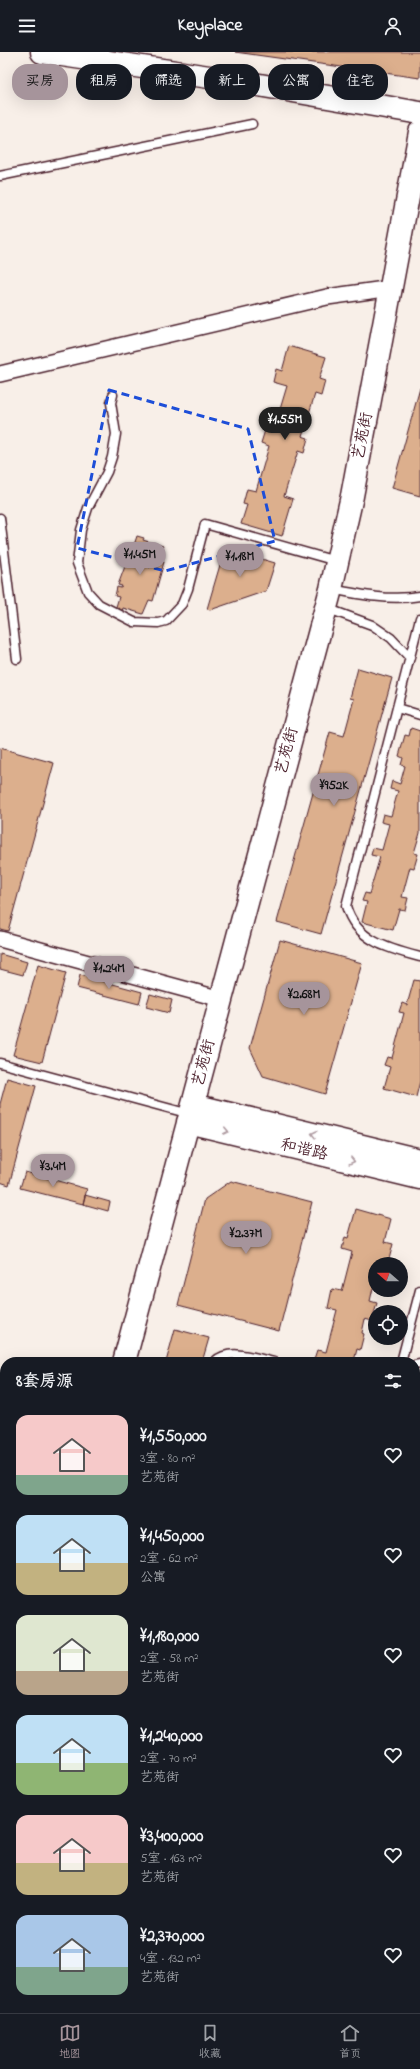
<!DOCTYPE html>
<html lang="zh">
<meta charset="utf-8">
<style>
body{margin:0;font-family:"Indie Flower","LXGW WenKai TC",sans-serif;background:#20242c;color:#f1f3f6;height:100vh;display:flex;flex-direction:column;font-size:15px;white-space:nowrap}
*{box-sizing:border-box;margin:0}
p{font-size:13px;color:#9ea1a6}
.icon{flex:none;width:22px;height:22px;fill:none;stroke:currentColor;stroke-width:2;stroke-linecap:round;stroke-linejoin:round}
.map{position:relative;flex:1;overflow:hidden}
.panel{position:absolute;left:0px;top:1305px;width:420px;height:656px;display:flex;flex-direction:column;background:#171b24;border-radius:16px 16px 0 0;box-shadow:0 4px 16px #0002}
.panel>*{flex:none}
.banner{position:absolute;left:12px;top:12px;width:396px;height:36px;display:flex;gap:8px}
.needle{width:26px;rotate:290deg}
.controls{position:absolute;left:368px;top:1205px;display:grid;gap:8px}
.controls a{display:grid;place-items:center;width:40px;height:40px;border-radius:50%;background:#171b24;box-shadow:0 4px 16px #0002;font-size:20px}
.price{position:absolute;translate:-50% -34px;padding:0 9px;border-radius:14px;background:#a6949b;color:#111;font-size:13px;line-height:26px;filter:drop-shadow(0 1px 2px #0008)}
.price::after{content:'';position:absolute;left:50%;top:24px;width:12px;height:9px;margin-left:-6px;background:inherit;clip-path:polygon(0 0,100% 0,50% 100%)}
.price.on{background:#222;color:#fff}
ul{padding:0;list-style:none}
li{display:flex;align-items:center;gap:12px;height:100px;padding:0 16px}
li span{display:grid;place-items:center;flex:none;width:112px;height:80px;border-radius:12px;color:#555}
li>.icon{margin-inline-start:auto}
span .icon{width:48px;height:48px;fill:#fffc;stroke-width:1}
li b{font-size:17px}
h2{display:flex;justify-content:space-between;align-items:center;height:48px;padding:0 16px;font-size:17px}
.pill{padding:0 14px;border-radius:16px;background:#171b24;box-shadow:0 4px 16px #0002;font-size:14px;line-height:36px}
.pill.on{background:#a6949b;color:#111}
header{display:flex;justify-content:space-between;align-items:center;height:52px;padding:0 16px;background:#171b24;font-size:18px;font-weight:800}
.tab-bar{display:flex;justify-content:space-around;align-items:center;height:56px;border-top:1px solid #363941;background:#171b24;font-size:11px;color:#9ea1a6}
.tab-bar a{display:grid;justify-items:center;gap:2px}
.tab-bar .on{color:#a6949b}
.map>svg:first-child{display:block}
.building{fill:#dcaf8d;stroke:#4a1f2b}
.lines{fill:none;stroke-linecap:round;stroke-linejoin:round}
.lane-casing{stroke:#4a1f2b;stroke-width:11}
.street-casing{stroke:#4a1f2b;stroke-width:18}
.secondary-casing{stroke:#4a1f2b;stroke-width:25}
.lane{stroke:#fff;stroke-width:8}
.street{stroke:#fff;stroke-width:15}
.secondary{stroke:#fff;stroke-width:22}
.oneway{stroke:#ae9aa0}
.marked{fill:none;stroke:#1d4ed8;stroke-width:3;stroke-dasharray:8 5;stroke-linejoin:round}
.labels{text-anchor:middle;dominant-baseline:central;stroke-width:3.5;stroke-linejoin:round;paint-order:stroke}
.street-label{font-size:16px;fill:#4a1f2b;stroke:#fff}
</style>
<header><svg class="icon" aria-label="menu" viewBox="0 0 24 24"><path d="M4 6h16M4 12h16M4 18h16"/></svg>Keyplace<svg class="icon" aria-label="person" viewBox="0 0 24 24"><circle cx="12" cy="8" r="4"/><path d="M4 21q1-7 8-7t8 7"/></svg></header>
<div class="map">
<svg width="420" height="1961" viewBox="0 0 420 1961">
<rect width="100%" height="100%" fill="#f8efe8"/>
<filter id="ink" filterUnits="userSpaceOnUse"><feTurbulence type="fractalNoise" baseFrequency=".025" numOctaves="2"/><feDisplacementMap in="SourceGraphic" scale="8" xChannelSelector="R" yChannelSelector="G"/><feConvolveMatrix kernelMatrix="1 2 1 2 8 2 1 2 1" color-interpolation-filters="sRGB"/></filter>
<g filter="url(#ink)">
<path class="building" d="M235 0H420V26Z
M289 294 326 305 319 327 325 329 321 344 315 342 302 384 308 386 304 401 298 399 284 444 293 447 282 484 241 472 247 453 243 452 247 437 256 439 269 394 261 391 267 372 275 374 287 334 273 330 276 317 282 319Z
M420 336V444L392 436Z
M137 484 144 486 143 488 163 494 160 503 163 504 161 509 164 510 153 549 149 548 143 562 123 556 122 560 115 558 119 545 115 544 117 535 121 536 122 534 118 533 127 509H129L130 507 126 506 129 495 133 496Z
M225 496 275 511 266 539 210 558 207 557Z
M358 616 392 626 321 882 277 870 330 680 344 684 354 647 350 646Z
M411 676 420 679V781L414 801 418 802 414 816 410 815 402 845 408 846 405 858 399 857 393 878 362 870 367 850 362 849 365 841 369 842 380 805 371 803 373 796 382 798 389 772 381 770 383 762 391 764 398 739 390 737 392 729 400 732 405 714 401 713 403 706 399 704 405 683 409 684Z
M0 696 54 711 8 879 0 877Z
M280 888 362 911 325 1042 263 1024 250 996Z
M0 902 27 910 23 923 0 917Z
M38 913 66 921 42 1010 13 1003Z
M80 923 142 940 139 952 77 936Z
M414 928 420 929V1029L416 1045 384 1036 390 1015 384 1013 387 1005 392 1006 404 961 399 960 402 951 407 953Z
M150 942 172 948 169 961 146 955Z
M7 1026 36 1034 9 1133 0 1130V1052Z
M25 1120 87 1137 83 1152 20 1136Z
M231 1129 312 1150 279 1279 178 1253 205 1147Z
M85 1143 110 1150 108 1159 83 1152Z
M356 1157 391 1167 385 1190 393 1192 388 1211 380 1209V1212H375V1236H373L370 1249 377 1251 372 1269 365 1267 362 1281 364 1282 360 1298 357 1297 354 1309 358 1310H313L317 1298 326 1300 337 1258 328 1256 332 1237 342 1239 352 1200 342 1197 345 1185 348 1186Z
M175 1277 209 1286 202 1310H166Z
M415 1384 420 1386V1443L415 1441V1410L419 1395H415Z
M415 1481 420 1482V1522L415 1542Z
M5 1933V1956H36L34 1961H0V1952Z
M81 1956H113L112 1961H75L76 1958 80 1959Z
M274 1956H307L305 1961H273Z"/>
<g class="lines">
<defs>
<path id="lane" d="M0 124 252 72
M113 343 111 351 116 382 112 405 107 420 88 456 81 478 77 511 88 540 99 552 134 570 158 571 166 569 182 552 188 537 205 472 336 509
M0 466 17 607
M332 537C361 543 390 549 420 544
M326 556 372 573 391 586 410 606
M420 566 346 854C356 889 389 897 420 905
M397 656 420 663
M0 1011 190 1062
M214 1310C229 1295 256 1306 274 1310
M401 1310 420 1238
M415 1313 420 1312
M415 1706 420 1685
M415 1812 420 1814
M49 1961 51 1956
M237 1961 238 1956"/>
<path id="street" d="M0 322 327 245 392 236
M0 887 221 947
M0 1360 5 1361"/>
<path id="secondary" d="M42 0 236 29 420 61
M193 1053 420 1108
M188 1070 420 1126
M124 1310 331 537 352 444 420 80
M0 1777 5 1758"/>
</defs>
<use href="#lane" class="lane-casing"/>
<use href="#street" class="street-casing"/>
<use href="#secondary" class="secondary-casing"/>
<use href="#lane" class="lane"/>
<use href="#street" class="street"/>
<use href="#secondary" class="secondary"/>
</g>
<defs><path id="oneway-chevron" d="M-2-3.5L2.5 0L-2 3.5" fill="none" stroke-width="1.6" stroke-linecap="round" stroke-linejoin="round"/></defs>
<g class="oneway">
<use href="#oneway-chevron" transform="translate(226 1079) rotate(13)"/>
<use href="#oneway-chevron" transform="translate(314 1082) rotate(-166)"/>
<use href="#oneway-chevron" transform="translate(352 1109) rotate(14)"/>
</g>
</g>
<path class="marked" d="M109 338 248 377 275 489 165 519 77 496Z"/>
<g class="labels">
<g class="street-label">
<text transform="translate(363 384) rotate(-79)">艺苑街</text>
<text transform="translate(287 699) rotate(-75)">艺苑街</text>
<text transform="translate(204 1011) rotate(-75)">艺苑街</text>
<text transform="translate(304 1098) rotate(13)">和谐路</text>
</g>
</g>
</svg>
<div class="controls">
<a><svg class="needle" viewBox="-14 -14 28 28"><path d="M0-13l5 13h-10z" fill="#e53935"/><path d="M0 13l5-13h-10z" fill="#9ea1a6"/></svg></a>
<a><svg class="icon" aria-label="locate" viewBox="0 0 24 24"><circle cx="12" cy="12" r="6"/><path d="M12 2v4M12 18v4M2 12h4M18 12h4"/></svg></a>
</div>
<b class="price on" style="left:285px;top:389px">¥1.55M</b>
<b class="price" style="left:140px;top:524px">¥1.45M</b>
<b class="price" style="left:240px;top:526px">¥1.18M</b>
<b class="price" style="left:334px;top:755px">¥952K</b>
<b class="price" style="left:109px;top:938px">¥1.24M</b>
<b class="price" style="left:304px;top:964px">¥2.68M</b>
<b class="price" style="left:53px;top:1136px">¥3.4M</b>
<b class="price" style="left:246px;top:1203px">¥2.37M</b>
<div class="banner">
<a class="pill on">买房</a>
<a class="pill">租房</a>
<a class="pill">筛选</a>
<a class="pill">新上</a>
<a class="pill">公寓</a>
<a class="pill">住宅</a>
</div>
<section class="panel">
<h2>8套房源<svg class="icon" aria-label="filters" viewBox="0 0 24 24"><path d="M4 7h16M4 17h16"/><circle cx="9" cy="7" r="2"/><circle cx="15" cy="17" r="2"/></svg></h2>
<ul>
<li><span style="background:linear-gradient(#f6c9c9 75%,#7fa58c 0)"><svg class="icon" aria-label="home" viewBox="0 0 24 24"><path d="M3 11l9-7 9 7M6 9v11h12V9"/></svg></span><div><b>¥1,550,000</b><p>3室 · 80 m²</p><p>艺苑街</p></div><svg class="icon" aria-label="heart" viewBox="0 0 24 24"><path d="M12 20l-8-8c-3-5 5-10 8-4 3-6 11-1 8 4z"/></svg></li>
<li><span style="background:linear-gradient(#bfe0f5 60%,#c2b280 0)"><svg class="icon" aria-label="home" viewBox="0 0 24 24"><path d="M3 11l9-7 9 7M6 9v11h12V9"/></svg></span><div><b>¥1,450,000</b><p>2室 · 62 m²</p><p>公寓</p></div><svg class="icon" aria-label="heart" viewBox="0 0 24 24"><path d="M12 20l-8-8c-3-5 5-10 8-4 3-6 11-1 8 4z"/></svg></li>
<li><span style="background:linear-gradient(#dfe7d0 70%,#b9a48a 0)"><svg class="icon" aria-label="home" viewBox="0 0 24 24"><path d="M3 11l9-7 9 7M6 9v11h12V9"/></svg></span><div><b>¥1,180,000</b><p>2室 · 58 m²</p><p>艺苑街</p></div><svg class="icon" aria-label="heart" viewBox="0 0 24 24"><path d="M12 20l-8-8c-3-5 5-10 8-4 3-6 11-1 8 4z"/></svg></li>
<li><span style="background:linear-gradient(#bfe0f5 60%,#8fb573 0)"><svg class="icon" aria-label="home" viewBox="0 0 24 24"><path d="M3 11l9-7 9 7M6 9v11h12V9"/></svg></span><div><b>¥1,240,000</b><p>2室 · 70 m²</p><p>艺苑街</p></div><svg class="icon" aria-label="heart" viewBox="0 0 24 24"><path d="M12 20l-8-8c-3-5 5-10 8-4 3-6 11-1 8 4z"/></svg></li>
<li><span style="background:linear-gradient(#f6c9c9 60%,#c2b280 0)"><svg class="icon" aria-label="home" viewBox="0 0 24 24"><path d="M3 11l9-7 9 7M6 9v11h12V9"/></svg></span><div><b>¥3,400,000</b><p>5室 · 163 m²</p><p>艺苑街</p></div><svg class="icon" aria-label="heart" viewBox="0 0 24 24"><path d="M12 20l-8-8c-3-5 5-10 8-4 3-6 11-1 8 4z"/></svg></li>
<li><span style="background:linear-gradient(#a9c7e8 65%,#7fa58c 0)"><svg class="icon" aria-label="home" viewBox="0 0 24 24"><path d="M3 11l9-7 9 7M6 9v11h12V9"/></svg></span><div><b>¥2,370,000</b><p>4室 · 132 m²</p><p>艺苑街</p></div><svg class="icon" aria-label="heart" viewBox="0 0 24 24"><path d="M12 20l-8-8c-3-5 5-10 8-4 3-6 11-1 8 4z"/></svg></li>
</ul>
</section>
</div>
<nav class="tab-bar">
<a class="on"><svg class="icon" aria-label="map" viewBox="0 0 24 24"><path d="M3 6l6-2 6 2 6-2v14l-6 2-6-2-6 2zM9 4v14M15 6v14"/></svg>地图</a>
<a><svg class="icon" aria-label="saved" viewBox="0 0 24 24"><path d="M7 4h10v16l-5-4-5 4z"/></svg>收藏</a>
<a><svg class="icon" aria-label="home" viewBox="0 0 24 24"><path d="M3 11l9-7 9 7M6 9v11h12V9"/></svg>首页</a>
</nav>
